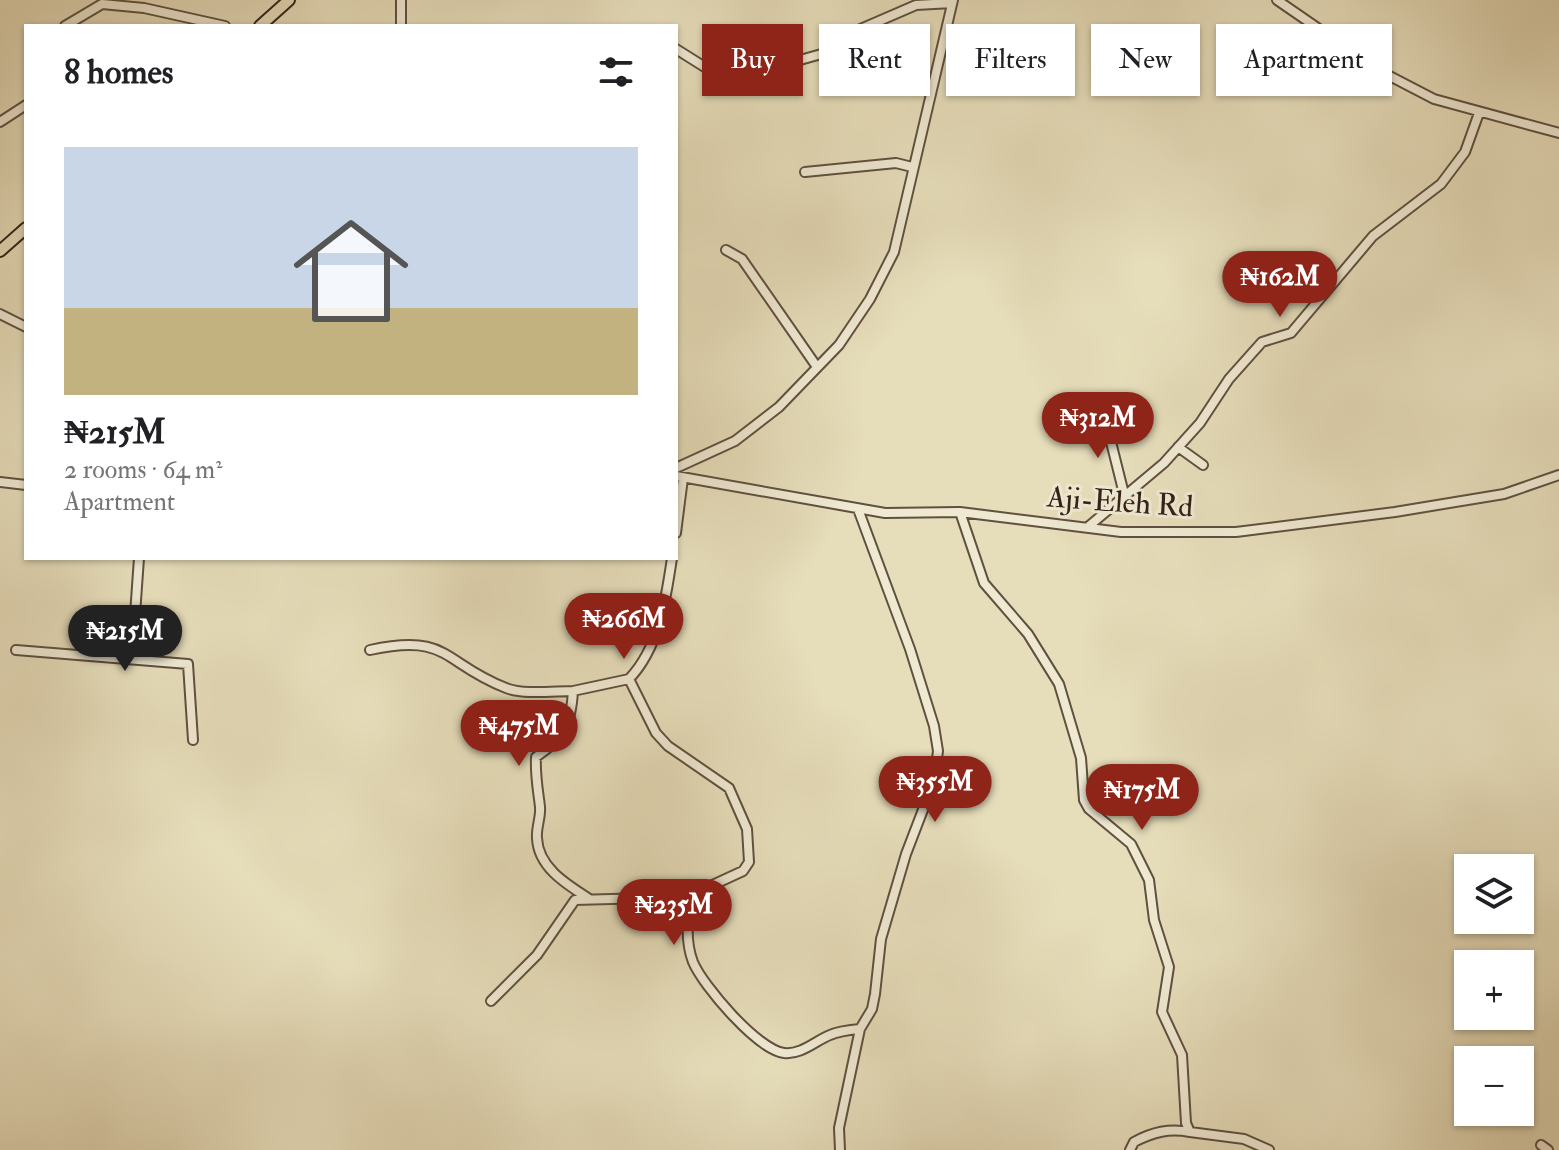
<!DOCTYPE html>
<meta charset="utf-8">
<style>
body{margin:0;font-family:"IM FELL Double Pica",serif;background:#f6f6f6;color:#202124;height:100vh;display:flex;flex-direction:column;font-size:30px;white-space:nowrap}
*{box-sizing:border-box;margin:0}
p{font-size:26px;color:#757577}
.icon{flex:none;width:44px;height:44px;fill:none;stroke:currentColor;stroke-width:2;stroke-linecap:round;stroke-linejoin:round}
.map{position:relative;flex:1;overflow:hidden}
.side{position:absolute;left:24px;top:24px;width:654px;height:536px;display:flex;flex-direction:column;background:#fff;border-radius:0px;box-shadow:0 2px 6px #0004}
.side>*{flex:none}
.guide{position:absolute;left:702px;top:24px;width:736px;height:72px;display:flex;gap:16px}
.buttons{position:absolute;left:1454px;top:854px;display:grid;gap:16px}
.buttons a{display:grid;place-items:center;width:80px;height:80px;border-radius:0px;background:#fff;box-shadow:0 2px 6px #0004;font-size:40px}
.price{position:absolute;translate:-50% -68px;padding:0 18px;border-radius:28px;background:#8f2418;color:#fff;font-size:26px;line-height:52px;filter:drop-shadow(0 2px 4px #0008)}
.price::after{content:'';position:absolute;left:50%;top:48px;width:24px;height:18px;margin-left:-12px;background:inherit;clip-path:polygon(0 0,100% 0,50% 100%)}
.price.on{background:#222;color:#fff}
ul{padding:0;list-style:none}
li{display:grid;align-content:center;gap:16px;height:424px;padding:0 40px}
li+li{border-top:2px solid #e0e0e0}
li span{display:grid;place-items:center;height:248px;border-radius:0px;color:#555}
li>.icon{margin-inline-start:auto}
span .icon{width:144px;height:144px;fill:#fffc;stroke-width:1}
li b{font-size:34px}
h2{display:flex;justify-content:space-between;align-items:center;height:96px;padding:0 40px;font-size:34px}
.pill{padding:0 28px;border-radius:0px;background:#fff;box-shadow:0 2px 6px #0004;font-size:28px;line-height:72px}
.pill.on{background:#8f2418;color:#fff}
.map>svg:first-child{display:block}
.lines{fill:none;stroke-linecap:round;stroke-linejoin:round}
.minor-casing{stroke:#605040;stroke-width:12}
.major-casing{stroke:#332118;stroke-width:14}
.minor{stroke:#efe9d2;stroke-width:8}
.major{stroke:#e6ddba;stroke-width:10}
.labels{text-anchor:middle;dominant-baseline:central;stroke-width:6;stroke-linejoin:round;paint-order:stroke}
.street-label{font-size:30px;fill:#332118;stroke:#efe9d2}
</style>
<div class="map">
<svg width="1559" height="1150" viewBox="0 0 1559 1150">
<rect width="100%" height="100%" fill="#e6ddba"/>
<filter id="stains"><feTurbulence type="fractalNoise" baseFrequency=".0025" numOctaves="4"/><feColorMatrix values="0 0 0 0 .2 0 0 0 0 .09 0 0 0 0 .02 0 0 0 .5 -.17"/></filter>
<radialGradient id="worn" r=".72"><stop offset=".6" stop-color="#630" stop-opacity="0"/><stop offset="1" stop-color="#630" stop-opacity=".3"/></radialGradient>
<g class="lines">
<defs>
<path id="minor" d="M1277 0 1380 71 1434 99 1559 133
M65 26 102 4 144 8 225 26
M401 26V0
M676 49 727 81 782 74 800 60 825 53 849 34 916 5 952 3
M0 122 26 105
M805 172 896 163 912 167
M726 250 742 259 817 367
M0 314 26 327
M1110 422V438L1124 494
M1178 447 1203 465
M676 468 735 441 779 407 839 345 870 299 894 252 953 0
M676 476 885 513 960 512 1121 532H1236L1395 512 1504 494 1559 475
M0 482 26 485
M960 512 984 583 1028 634 1059 684 1081 758 1084 800 1089 809 1131 844 1149 880 1154 920 1169 967 1162 1012 1182 1055 1186 1123 1190 1132 1244 1139 1269 1150
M1089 526 1164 463 1200 423 1229 379 1262 342 1291 333 1373 236 1441 184 1465 152 1479 113
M676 533 683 478
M672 558C666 599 659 648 629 679L656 733 668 746 729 788 747 829 749 862 743 871 704 889 690 901C687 920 686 944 693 962 703 986 758 1050 784 1053 801 1055 815 1041 830 1035 839 1031 850 1030 860 1029
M16 650 188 664 193 740
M370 650C450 633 442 663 506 688 524 695 554 691 573 691
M132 657 139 558
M588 898C566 884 538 867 537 838 536 828 541 817 540 807 538 789 535 776 536 757 564 738 571 725 573 691L629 679
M491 1001 537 955 575 900 648 898 688 912
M1541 1145 1548 1150
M840 1150 839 1128 860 1029 872 1009 875 994 881 939 906 854 934 781 938 751 934 726 910 649 858 509
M1130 1150 1134 1142C1153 1132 1169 1128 1190 1132"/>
<path id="major" d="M260 26 289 0
M0 251 26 228"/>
</defs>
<use href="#minor" class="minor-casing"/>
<use href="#major" class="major-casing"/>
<use href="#minor" class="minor"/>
<use href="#major" class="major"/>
</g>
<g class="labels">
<g class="street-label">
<text transform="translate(1120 502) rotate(4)">Aji-Eleh Rd</text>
</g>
</g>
<rect width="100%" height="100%" filter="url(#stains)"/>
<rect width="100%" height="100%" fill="url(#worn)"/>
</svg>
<div class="buttons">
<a><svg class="icon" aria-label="layers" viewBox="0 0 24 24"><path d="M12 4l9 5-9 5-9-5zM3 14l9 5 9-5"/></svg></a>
<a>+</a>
<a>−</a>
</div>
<b class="price" style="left:1280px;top:319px">₦162M</b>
<b class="price" style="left:1098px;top:460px">₦312M</b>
<b class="price" style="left:624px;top:661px">₦266M</b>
<b class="price on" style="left:125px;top:673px">₦215M</b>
<b class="price" style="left:519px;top:768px">₦475M</b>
<b class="price" style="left:935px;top:824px">₦355M</b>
<b class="price" style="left:1142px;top:832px">₦175M</b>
<b class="price" style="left:674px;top:947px">₦235M</b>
<div class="guide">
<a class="pill on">Buy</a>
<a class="pill">Rent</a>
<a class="pill">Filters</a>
<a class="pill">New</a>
<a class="pill">Apartment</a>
</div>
<section class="side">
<h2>8 homes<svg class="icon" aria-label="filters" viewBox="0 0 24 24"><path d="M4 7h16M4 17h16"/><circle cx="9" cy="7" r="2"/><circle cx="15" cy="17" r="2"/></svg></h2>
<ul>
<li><span style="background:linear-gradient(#c9d6e8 65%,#c2b280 0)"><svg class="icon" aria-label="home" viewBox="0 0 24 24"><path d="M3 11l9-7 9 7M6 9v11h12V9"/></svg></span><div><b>₦215M</b><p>2 rooms · 64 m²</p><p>Apartment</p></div></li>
</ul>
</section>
</div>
